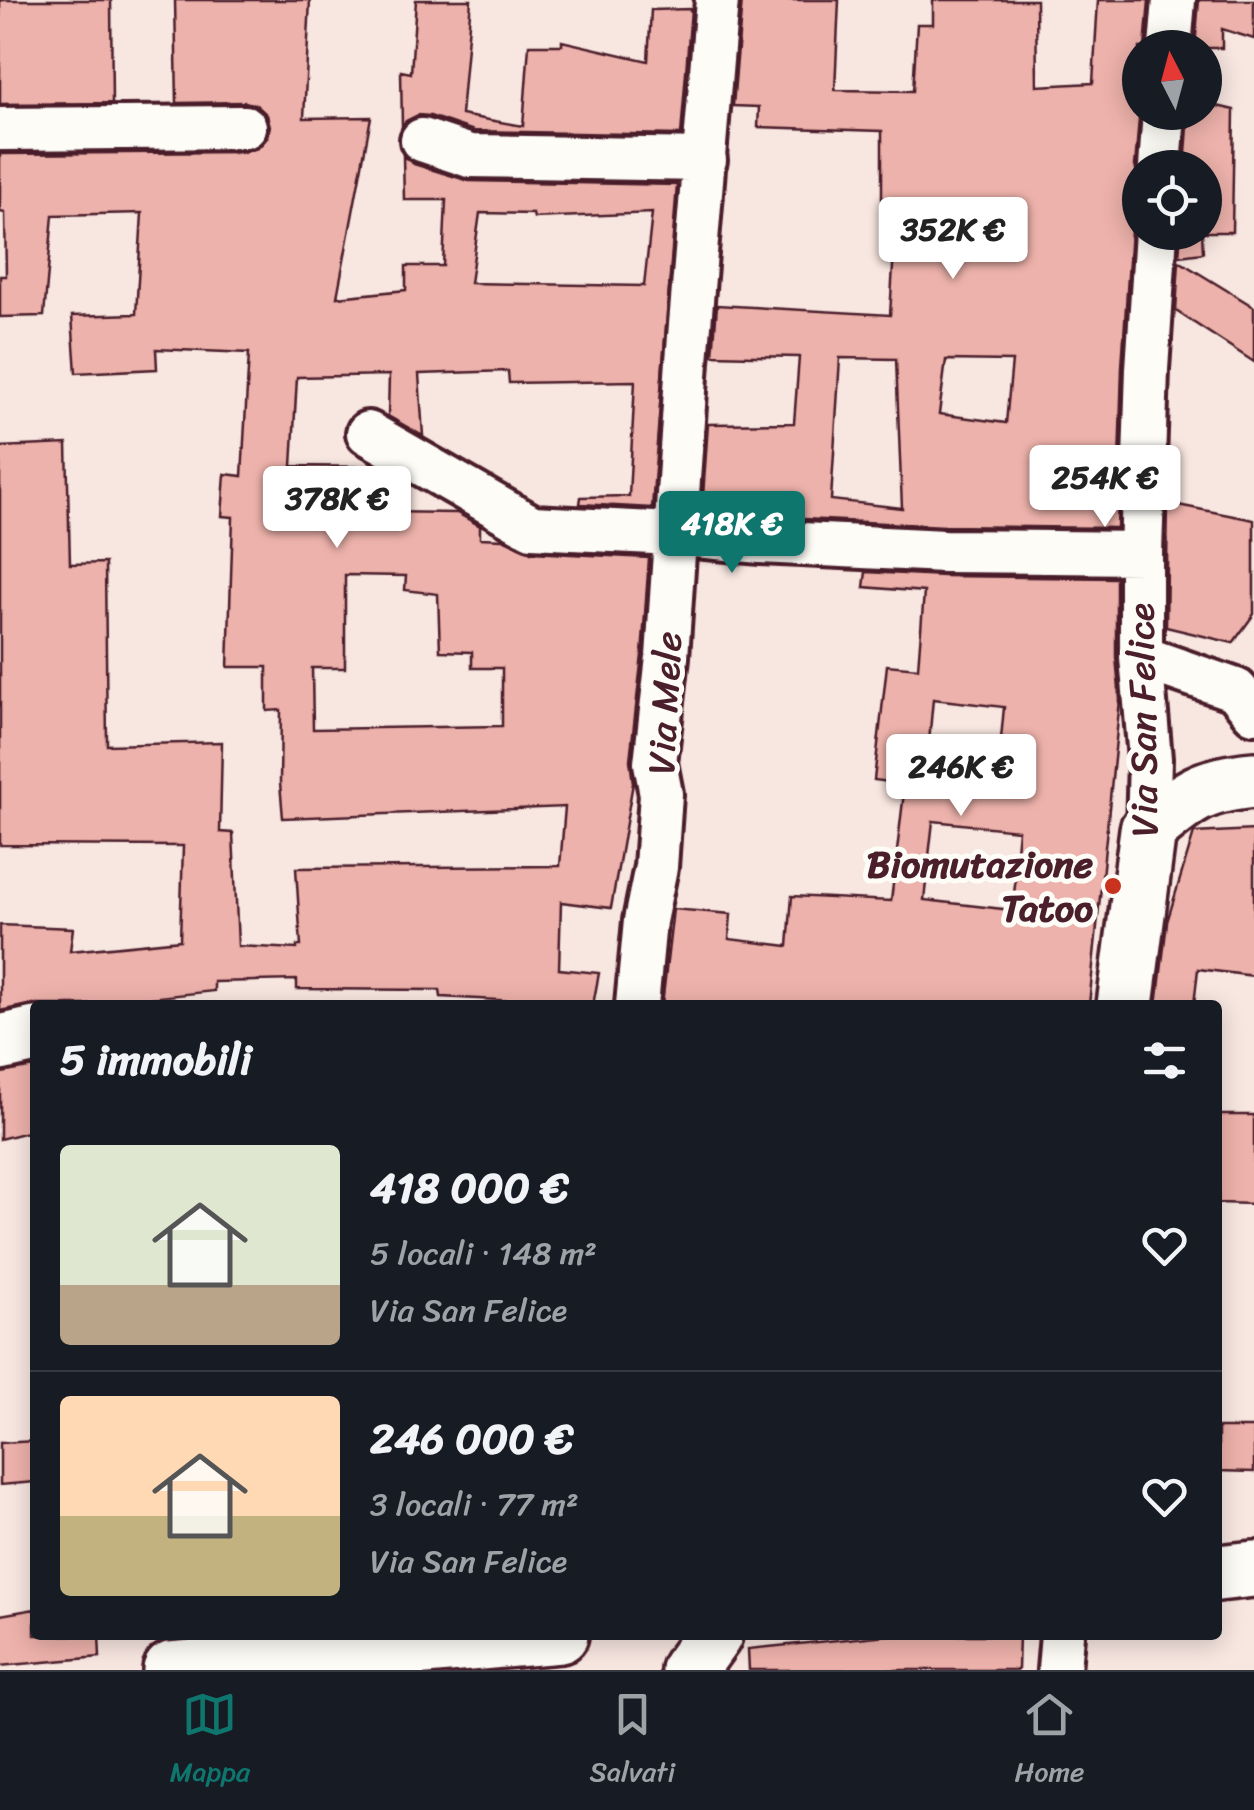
<!DOCTYPE html>
<html lang="it">
<meta charset="utf-8">
<style>
body{margin:0;font-family:Sriracha,sans-serif;background:#242831;color:#f1f3f6;height:100vh;display:flex;flex-direction:column;font-size:38px;white-space:nowrap}
*{box-sizing:border-box;margin:0}
p{font-size:32px;color:#9ea1a6}
.icon{flex:none;width:55px;height:55px;fill:none;stroke:currentColor;stroke-width:2;stroke-linecap:round;stroke-linejoin:round}
.map{position:relative;flex:1;overflow:hidden}
.drawer{position:absolute;left:30px;top:1000px;width:1192px;height:640px;display:flex;flex-direction:column;background:#171b24;border-radius:10px;box-shadow:0 5px 25px #0003}
.drawer>*{flex:none}
.needle{width:65px;rotate:354deg}
.controls{position:absolute;left:1122px;top:30px;display:grid;gap:20px}
.controls a{display:grid;place-items:center;width:100px;height:100px;border-radius:50%;background:#171b24;box-shadow:0 5px 25px #0003;font-size:50px}
.price{position:absolute;translate:-50% -85px;padding:0 22px;border-radius:10px;background:#fff;color:#222;font-size:32px;line-height:65px;filter:drop-shadow(0 2px 5px #0008)}
.price::after{content:'';position:absolute;left:50%;top:60px;width:30px;height:22px;margin-left:-15px;background:inherit;clip-path:polygon(0 0,100% 0,50% 100%)}
.price.selected{background:#0f766e;color:#fff}
ul{padding:0;list-style:none}
li{display:flex;align-items:center;gap:30px;height:250px;padding:0 30px}
li+li{border-top:2px solid #363941}
li span{display:grid;place-items:center;flex:none;width:280px;height:200px;border-radius:10px;color:#555}
li>.icon{margin-inline-start:auto}
span .icon{width:120px;height:120px;fill:#fffc;stroke-width:1}
li b{font-size:42px}
h2{display:flex;justify-content:space-between;align-items:center;height:120px;padding:0 30px;font-size:42px}
.menu{display:flex;justify-content:space-around;align-items:center;height:140px;border-top:2px solid #363941;background:#171b24;font-size:28px;color:#9ea1a6}
.menu a{display:grid;justify-items:center;gap:5px}
.menu .selected{color:#0f766e}
.map>svg:first-child{display:block}
.building{fill:#edb2ab;stroke:#4a1f2b;stroke-width:2.5;fill-rule:evenodd}
.lines{fill:none;stroke-linecap:round;stroke-linejoin:round}
.street-casing{stroke:#4a1f2b;stroke-width:50}
.secondary-casing{stroke:#4a1f2b;stroke-width:62}
.street{stroke:#fdfcf7;stroke-width:42}
.secondary{stroke:#fdfcf7;stroke-width:55}
.poi-dot{fill:#c8321e;stroke:#fdfcf7;stroke-width:4}
.labels{text-anchor:middle;dominant-baseline:central;stroke-width:10;stroke-linejoin:round;paint-order:stroke}
.street-label{font-size:38px;fill:#4a1f2b;stroke:#fdfcf7}
.poi-label{font-size:38px;font-weight:bold;fill:#4a1f2b;stroke:#fdfcf7;text-anchor:end}
</style>
<div class="map">
<svg width="1254" height="1670" viewBox="0 0 1254 1670">
<rect width="100%" height="100%" fill="#f8e6e0"/>
<filter id="ink" filterUnits="userSpaceOnUse"><feTurbulence type="fractalNoise" baseFrequency=".01" numOctaves="2"/><feDisplacementMap in="SourceGraphic" scale="20" xChannelSelector="R" yChannelSelector="G"/><feConvolveMatrix kernelMatrix="1 2 1 2 8 2 1 2 1" color-interpolation-filters="sRGB"/></filter>
<g filter="url(#ink)">
<path class="building" d="M0 0H111L112 103 0 104Z
M175 0H310L304 118 371 117 337 297 406 290V266H443L446 200H404L403 156 414 164 469 181 677 185 652 508 580 504 581 497 629 496 635 381 509 383 508 371 419 374 423 436 388 416 389 375 297 377 292 466 377 467 380 469 381 512 457 513 480 526V538L503 539 531 552 649 558 642 655 630 760 633 783 611 908 561 902 559 969 599 973 593 1005 441 997 440 990 297 989V980L214 982V991L86 1005H28L0 1011V925L73 928 70 951 180 940 183 846 0 845V447L67 444 70 564 105 563 107 745 222 742 220 832 233 833 238 946 297 949V946H301L296 868 560 866 565 807 283 818 280 783 281 710 267 711V667H228L233 517 222 516 225 474 242 476 249 353 156 349 157 369 76 373 72 316 136 314 142 213 53 215 44 316 0 317V276H6L5 213 0 212V154L245 152 258 148 267 138 270 126 267 115 256 105 245 102 177 103ZM480 213 533 214 534 218 652 213 644 286 470 283ZM345 575 406 576 405 590 438 594 440 651 472 652V668H502V726L313 729 312 668H345Z
M416 0H471L461 115 523 126 529 45H562V41L648 61 651 10 691 9 681 135 474 131 430 116 418 115 406 121 402 126 401 71 411 73Z
M742 0H839L835 90 913 91 917 24H933V0H1036L1037 86 1093 83 1098 0H1149L1145 48H1140V107L1135 166 1140 182V214L1135 219 1131 230 1122 367 1117 528 945 526 763 517 702 511 708 424 794 423 799 357 713 355 717 305 890 315 896 217H882V131L758 127 759 107 733 106ZM840 358 896 359 902 508 831 500ZM946 360 1012 361 1006 423 939 414Z
M1199 0H1254V39L1222 29V48H1195Z
M1205 103 1234 110 1232 232H1205V168H1185L1189 112H1205Z
M1181 232H1202L1203 253 1179 256Z
M1179 261 1254 307V362L1176 311Z
M1168 503 1254 520V614L1233 643 1166 627Z
M866 572 944 576 1116 578V657L1120 700 1089 1005H662L673 909 731 914 729 939 788 946 792 896 891 901 905 784 874 780 887 665 918 668 924 592 864 587ZM933 699 1004 707 997 781 926 774ZM933 821 1018 830 1016 851 1019 852 1012 910 924 900Z
M1254 830V976L1198 969 1194 1005H1157L1167 922 1194 833Z
M35 1067V1130L0 1139V1073Z
M1218 1115H1254V1204L1218 1203Z
M1218 1428H1254V1472L1218 1471Z
M35 1441V1482L0 1485V1443Z
M35 1609V1635H99L100 1657 0 1666V1615Z
M887 1635H1019L1018 1670H749L748 1649Z"/>
<g class="lines">
<defs>
<path id="street" d="M1170 48 1174 0
M0 129 245 127
M422 140 470 156 705 160
M1160 168 1164 112
M368 433 532 527 674 534 761 542 944 551 1141 553
M1141 657 1236 690 1254 712
M1148 830 1150 759 1141 657V553L1147 369 1156 232
M637 1005 645 921 656 867 661 794 655 763 667 657 687 361 717 0
M1059 1670 1062 1635"/>
<path id="secondary" d="M1125 1005 1148 830C1188 797 1200 785 1254 780
M0 1043 35 1035
M1218 1573 1254 1569
M171 1670 560 1635
M689 1670 714 1635"/>
</defs>
<use href="#street" class="street-casing"/>
<use href="#secondary" class="secondary-casing"/>
<use href="#street" class="street"/>
<use href="#secondary" class="secondary"/>
</g>
</g>
<circle class="poi-dot" cx="1113" cy="886" r="10"/>
<g class="labels">
<g class="street-label">
<text transform="translate(665 703) rotate(-87)">Via Mele</text>
<text transform="translate(1143 720) rotate(-91)">Via San Felice</text>
</g>
<g class="poi-label">
<text x="1093" y="864">Biomutazione<tspan x="1093" dy="44">Tatoo</tspan></text>
</g>
</g>
</svg>
<div class="controls">
<a><svg class="needle" viewBox="-14 -14 28 28"><path d="M0-13l5 13h-10z" fill="#e53935"/><path d="M0 13l5-13h-10z" fill="#9ea1a6"/></svg></a>
<a><svg class="icon" aria-label="locate" viewBox="0 0 24 24"><circle cx="12" cy="12" r="6"/><path d="M12 2v4M12 18v4M2 12h4M18 12h4"/></svg></a>
</div>
<b class="price" style="left:953px;top:282px">352K €</b>
<b class="price" style="left:1105px;top:530px">254K €</b>
<b class="price" style="left:337px;top:551px">378K €</b>
<b class="price selected" style="left:732px;top:576px">418K €</b>
<b class="price" style="left:961px;top:819px">246K €</b>
<section class="drawer">
<h2>5 immobili<svg class="icon" aria-label="filters" viewBox="0 0 24 24"><path d="M4 7h16M4 17h16"/><circle cx="9" cy="7" r="2"/><circle cx="15" cy="17" r="2"/></svg></h2>
<ul>
<li><span style="background:linear-gradient(#dfe7d0 70%,#b9a48a 0)"><svg class="icon" aria-label="home" viewBox="0 0 24 24"><path d="M3 11l9-7 9 7M6 9v11h12V9"/></svg></span><div><b>418 000 €</b><p>5 locali · 148 m²</p><p>Via San Felice</p></div><svg class="icon" aria-label="heart" viewBox="0 0 24 24"><path d="M12 20l-8-8c-3-5 5-10 8-4 3-6 11-1 8 4z"/></svg></li>
<li><span style="background:linear-gradient(#ffd9b3 60%,#c2b280 0)"><svg class="icon" aria-label="home" viewBox="0 0 24 24"><path d="M3 11l9-7 9 7M6 9v11h12V9"/></svg></span><div><b>246 000 €</b><p>3 locali · 77 m²</p><p>Via San Felice</p></div><svg class="icon" aria-label="heart" viewBox="0 0 24 24"><path d="M12 20l-8-8c-3-5 5-10 8-4 3-6 11-1 8 4z"/></svg></li>
</ul>
</section>
</div>
<nav class="menu">
<a class="selected"><svg class="icon" aria-label="map" viewBox="0 0 24 24"><path d="M3 6l6-2 6 2 6-2v14l-6 2-6-2-6 2zM9 4v14M15 6v14"/></svg>Mappa</a>
<a><svg class="icon" aria-label="saved" viewBox="0 0 24 24"><path d="M7 4h10v16l-5-4-5 4z"/></svg>Salvati</a>
<a><svg class="icon" aria-label="home" viewBox="0 0 24 24"><path d="M3 11l9-7 9 7M6 9v11h12V9"/></svg>Home</a>
</nav>
